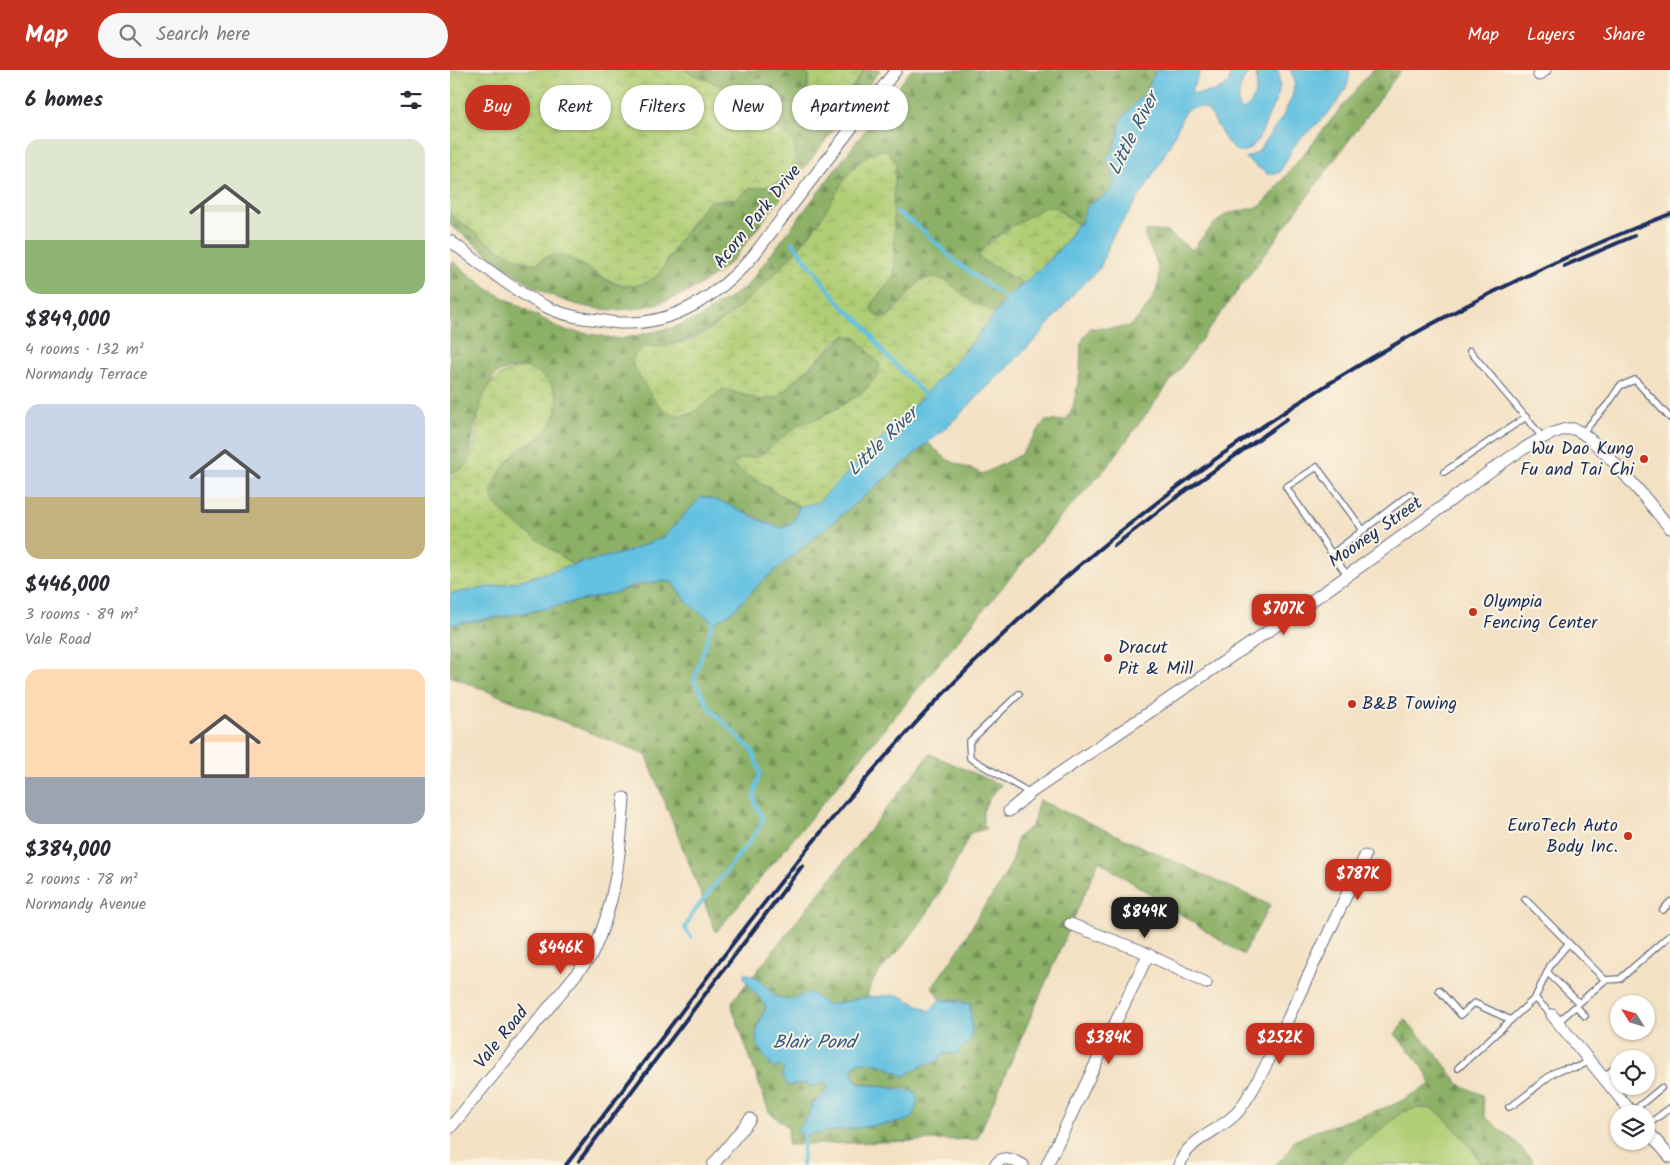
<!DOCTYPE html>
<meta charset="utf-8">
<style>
body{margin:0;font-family:Kalam,sans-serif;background:#f7f7f7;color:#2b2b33;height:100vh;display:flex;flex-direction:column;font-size:19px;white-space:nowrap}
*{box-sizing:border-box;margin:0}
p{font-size:16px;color:#7c7c81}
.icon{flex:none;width:28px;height:28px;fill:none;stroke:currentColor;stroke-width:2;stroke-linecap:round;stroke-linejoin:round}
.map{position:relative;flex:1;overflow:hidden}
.details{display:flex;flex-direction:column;background:#fff;width:450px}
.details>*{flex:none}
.banner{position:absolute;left:15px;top:15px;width:475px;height:45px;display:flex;gap:10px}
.needle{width:32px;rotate:307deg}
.controls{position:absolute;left:1160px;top:925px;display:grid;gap:10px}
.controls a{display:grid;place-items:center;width:45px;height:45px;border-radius:50%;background:#fff;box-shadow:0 1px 4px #0004;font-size:25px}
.price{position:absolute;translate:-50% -42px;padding:0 11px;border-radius:10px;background:#c8321e;color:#fff;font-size:16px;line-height:32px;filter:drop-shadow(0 1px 2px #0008)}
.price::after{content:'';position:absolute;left:50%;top:30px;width:15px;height:11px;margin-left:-8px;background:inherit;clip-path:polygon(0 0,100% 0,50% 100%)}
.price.current{background:#222;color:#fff}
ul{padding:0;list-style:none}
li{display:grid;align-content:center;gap:10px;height:265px;padding:0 25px}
li span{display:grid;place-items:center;height:155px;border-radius:15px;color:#555}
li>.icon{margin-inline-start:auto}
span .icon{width:90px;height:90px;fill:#fffc;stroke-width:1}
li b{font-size:21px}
h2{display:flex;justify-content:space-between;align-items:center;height:60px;padding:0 25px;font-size:21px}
.pill{padding:0 18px;border-radius:22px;background:#fff;box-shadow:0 1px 4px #0004;font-size:18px;line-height:45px}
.pill.current{background:#c8321e;color:#fff}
header{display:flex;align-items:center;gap:30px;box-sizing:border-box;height:70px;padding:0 25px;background:#c8321e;color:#fff}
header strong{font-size:24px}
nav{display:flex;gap:28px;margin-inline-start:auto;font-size:18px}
.search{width:350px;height:45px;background:#f7f7f7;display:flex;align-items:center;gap:12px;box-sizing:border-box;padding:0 18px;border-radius:28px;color:#7c7c81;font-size:19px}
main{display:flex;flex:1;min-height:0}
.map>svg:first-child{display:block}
.forest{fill:url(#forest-firs);stroke:#547062}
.wetland{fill:url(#wetland-marsh);stroke:#667e6a}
.pitch{fill:#b0ce75;stroke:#667e6a}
.water{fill:#63c1e1;stroke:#3f78a0;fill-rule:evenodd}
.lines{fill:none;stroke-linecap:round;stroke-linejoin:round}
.stream{stroke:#63c1e1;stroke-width:4}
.service-casing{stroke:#676d82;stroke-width:8}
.minor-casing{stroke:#676d82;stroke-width:13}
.service{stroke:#fff;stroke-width:5.5}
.minor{stroke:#fff;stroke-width:11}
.rail{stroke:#1b2f5e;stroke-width:4}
.poi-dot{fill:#c8321e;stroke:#fcf5e5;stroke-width:2}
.labels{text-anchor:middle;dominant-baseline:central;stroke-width:4;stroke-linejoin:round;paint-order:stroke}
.street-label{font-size:18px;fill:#1b2f5e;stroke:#fcf5e5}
.poi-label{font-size:18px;fill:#1b2f5e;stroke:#fcf5e5;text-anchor:start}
.water-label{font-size:19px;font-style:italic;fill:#315b85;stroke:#fcf5e5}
</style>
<header>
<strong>Map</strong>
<div class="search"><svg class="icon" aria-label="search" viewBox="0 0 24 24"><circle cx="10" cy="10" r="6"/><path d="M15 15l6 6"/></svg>Search here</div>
<nav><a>Map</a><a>Layers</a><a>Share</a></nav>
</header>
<main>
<section class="details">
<h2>6 homes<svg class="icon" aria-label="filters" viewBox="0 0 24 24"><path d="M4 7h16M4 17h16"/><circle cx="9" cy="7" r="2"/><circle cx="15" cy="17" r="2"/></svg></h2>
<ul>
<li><span style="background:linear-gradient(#dfe7d0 65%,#8fb573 0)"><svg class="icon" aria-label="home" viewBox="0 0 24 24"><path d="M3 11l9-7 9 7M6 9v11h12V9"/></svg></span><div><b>$849,000</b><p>4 rooms · 132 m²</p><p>Normandy Terrace</p></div></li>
<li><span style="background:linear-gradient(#c9d6e8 60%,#c2b280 0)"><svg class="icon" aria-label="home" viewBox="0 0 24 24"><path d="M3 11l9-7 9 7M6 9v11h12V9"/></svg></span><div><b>$446,000</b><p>3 rooms · 89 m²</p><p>Vale Road</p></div></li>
<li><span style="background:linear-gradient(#ffd9b3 70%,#9aa5b1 0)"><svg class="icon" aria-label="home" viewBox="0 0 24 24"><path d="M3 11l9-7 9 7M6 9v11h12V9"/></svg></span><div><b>$384,000</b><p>2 rooms · 78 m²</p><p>Normandy Avenue</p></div></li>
</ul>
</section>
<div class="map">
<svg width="1220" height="1095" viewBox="0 0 1220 1095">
<defs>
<pattern id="forest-firs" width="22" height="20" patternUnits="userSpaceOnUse" patternTransform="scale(1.25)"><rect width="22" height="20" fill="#8cb166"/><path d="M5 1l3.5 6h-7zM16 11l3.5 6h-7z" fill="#729057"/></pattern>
<pattern id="wetland-marsh" width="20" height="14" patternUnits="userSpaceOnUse" patternTransform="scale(1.25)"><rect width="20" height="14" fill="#b0ce75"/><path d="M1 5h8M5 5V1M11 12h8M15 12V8" fill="none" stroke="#97b168"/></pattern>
</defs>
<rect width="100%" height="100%" fill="#fcf5e5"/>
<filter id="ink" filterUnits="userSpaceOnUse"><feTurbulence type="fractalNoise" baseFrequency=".02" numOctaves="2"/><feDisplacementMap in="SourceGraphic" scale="10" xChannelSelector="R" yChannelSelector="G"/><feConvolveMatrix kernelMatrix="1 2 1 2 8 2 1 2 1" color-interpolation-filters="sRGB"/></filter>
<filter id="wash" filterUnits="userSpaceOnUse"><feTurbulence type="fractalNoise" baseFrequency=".0096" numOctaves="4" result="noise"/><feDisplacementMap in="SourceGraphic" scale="20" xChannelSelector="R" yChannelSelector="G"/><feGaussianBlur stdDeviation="1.12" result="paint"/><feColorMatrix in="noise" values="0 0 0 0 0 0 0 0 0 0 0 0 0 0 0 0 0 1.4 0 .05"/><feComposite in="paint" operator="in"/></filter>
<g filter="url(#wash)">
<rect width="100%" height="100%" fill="#f3e1c4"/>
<path class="forest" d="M233 0H355L359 7 356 22 393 30 414 0H430L282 191C222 244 150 257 80 214 52 196 26 174 0 155V144C28 163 53 188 87 194 109 172 136 199 156 210 162 213 168 215 175 217L215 196 229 171 259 131 285 129 300 118 315 117 300 35 283 21Z
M461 0H706L696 22 671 49 668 67 662 82 656 88 663 98 666 112 659 123 641 132 631 154H627L611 141 580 147 540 170 529 188 574 213 556 229 546 243 523 233 497 211 471 210 437 248C428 248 425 246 421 238L423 231 435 218 444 205 443 131 446 93 409 90C396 110 383 132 369 151 333 200 260 283 194 276L248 338 273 319 312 330 327 327 396 265 406 268 430 293 427 307 411 324 370 348 350 355 309 387 291 389 283 394 290 401 349 437 344 450 333 458 322 456 305 446 258 428C238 435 232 452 216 466 200 479 145 490 123 495 107 483 43 443 42 426 41 414 51 400 58 392 71 377 88 369 101 355L73 297C64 298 50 299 44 307 39 313 27 346 25 355 20 371 26 401 0 402V196L3 192 38 219 113 260 171 269 225 257 250 247 297 216Z
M922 0H951L657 397 609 449 266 862 196 685 0 606V555C54 548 109 536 162 523 183 518 200 510 222 512L230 524 266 551 284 540 309 514 478 373 498 390 533 404 570 385 595 351 616 350 623 337 630 303 631 273 640 258C651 258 664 259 675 257 682 256 689 248 693 242 718 211 710 198 694 165L697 160 717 162 742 180 761 157 776 144 811 136Z
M480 684 551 715C539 728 527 741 536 759L520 763C503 800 483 838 457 871 443 889 422 903 417 927L377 935 359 923C330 938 324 926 303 906Z
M589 730 820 835 793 885 649 791 527 1069 338 1075V1057L319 1042 283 940 282 932 297 913 311 926 316 937C302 967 303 972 324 999L329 996 334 999 338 1016 355 1013 364 1017 375 1011 380 1014 373 1026 362 1034 359 1046 353 1051 354 1065 451 1052 466 1022 460 1019 408 1013 402 1005 405 994C420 988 441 998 454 1006L471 996 488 991 492 984H507L514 931 490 929 482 917 512 875 530 842 545 822 562 792 567 767 582 756Z
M955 950 985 982 1009 1014 1032 1025 1035 1047 1066 1072 1082 1090 1083 1095H1032C1024 1079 999 1049 983 1040 974 1035 962 1040 953 1042L887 1095H824L834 1087 844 1071 863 1062 945 1034 981 1014 973 997 945 964Z"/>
<path class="wetland" d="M0 0H233L283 21 343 71 346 81 343 97 331 112 315 117 300 118 285 129 259 131C248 144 238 157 229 171 220 184 214 203 199 211 154 234 119 161 87 194 50 187 30 165 0 144Z
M355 0H414L393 30 374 45C358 34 356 26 359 7Z
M431 80H437L446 93 443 132 445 192 444 205 435 218 423 231 421 238C425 246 428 248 437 248L471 210 485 207 497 211 523 233 546 243C492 311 429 371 368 432L352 438 290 401 283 394 291 389 309 386 350 354 370 348 411 324 427 307 430 294 406 268 396 265 388 270 327 327 312 330 273 319C262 326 248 343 235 345 208 349 193 311 182 293L184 286 194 276C208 278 230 274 243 269 285 249 344 188 370 150 387 125 401 87 431 80Z
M595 137H604L627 154 616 172 575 214 529 188C529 173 580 146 595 137Z
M73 297C88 301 98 307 105 321 113 337 101 358 89 368 84 372 77 373 72 377 61 386 39 412 42 427 46 445 106 481 123 495L58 514 0 524V402C48 400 0 310 73 297Z"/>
<path class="pitch" d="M966 1038C971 1039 978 1038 982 1039 995 1044 1026 1083 1032 1095L888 1094 953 1042Z"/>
<path class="water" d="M706 0H751L741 22 744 24C757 22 768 23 779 13L780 0H828C832 16 829 26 821 40 816 51 812 66 804 75 780 99 769 50 757 40 750 35 742 38 735 41L719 77 694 120 662 167 650 198 626 221 588 267 498 356 309 514 284 540 266 552 258 549 238 533 222 512 211 511 185 515 164 523 80 542 0 555V524L58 514 123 495 174 483 214 467 251 427C281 430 305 453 333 458L344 450 349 437 368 432 456 344 518 278 556 229 599 191 616 172 627 154H631C632 147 635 138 641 133 644 131 649 130 652 128 669 118 666 103 656 88L662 82 668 67 671 49 696 22ZM800 0 806 3C808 15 805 36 792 40L789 38C787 25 791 10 800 0Z
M840 0H900C899 30 868 52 848 71 841 79 836 92 830 102L819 105 795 88 808 82 833 46 842 27 845 11Z
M294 903C324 908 317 945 359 922L378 935 417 927 448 925 480 941 490 929 520 934 522 963 520 973 512 976 508 984H492L488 991 471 996 454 1006C441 998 419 988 405 994L402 1005 408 1013 466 1022 468 1033 461 1049 451 1052 354 1065 349 1063 348 1058 359 1046 362 1034 373 1026 379 1014 375 1012 364 1017 355 1013 338 1016 332 1004 334 999 329 996 324 999C302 971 302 969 316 937 311 926 292 913 294 903Z"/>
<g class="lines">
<path class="stream" d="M447 142 469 157 505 191 560 231
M342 172 391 235 414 255 433 282 474 324 479 326
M241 867 235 858 242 844 307 762 313 749 306 736 304 726 310 702 302 680 261 640 244 610 264 548
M352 1095 355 1063"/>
</g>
</g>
<g filter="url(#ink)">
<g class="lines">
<defs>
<path id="service" d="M1020 281 1093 368
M1132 363 1158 334 1170 316 1185 310 1220 348
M994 402 1076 347
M882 484 836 417 867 397 913 460
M897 505 882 484 960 424
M569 624 519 672 520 688 580 723
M1075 829 1155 910
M1213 840 1220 832
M1098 903 1129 933
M989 920 1011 945 1024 933 1061 950
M1085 928 1102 945
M1126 936 1135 946
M1108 952 1155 910 1170 909 1220 865
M1008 998 1085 928 1101 894 1119 873
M1153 1007 1169 995
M1059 1037C1076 1029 1097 1004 1110 1000 1124 995 1125 1002 1139 990
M1182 1042 1211 1018
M1196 1056 1220 1038"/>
<path id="minor" d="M1089 5 1095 0
M0 171C33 195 64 222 101 239 117 246 131 248 149 250 156 251 164 253 172 253 225 255 270 224 303 186L446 0
M559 741 580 723C726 624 873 527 1013 421 1032 407 1100 355 1123 359 1143 362 1204 439 1220 458
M620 854 689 880 756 913
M1102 945 1183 1044
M0 1058 141 886C166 836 170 783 174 728
M1196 1059 1220 1087
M263 1095 300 1049
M545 1095C554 1084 562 1090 573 1095
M597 1095 698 885
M730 1095C736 1068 775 1060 790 1039 812 1008 827 972 843 938 867 887 891 837 915 786"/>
</defs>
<use href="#service" class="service-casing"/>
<use href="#minor" class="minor-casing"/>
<use href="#service" class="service"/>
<use href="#minor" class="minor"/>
<path class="rail" d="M1114 196 1184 166
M664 476 724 429 837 349
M129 1091 352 796
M116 1095C223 955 325 810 442 679 654 441 924 259 1220 144"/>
</g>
</g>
<g class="poi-dot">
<circle cx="1194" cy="389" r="5"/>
<circle cx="1023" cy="542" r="5"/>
<circle cx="658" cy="588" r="5"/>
<circle cx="902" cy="634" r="5"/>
<circle cx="1178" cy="766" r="5"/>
</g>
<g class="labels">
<g class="street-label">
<text transform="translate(308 147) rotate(-51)">Acorn Park Drive</text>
<text transform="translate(926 463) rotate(-35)">Mooney Street</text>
<text transform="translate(52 968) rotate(-51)">Vale Road</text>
</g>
<g class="poi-label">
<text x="1184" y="379" text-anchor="end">Wu Dao Kung<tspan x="1184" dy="21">Fu and Tai Chi</tspan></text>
<text x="1033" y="532">Olympia<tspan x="1033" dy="21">Fencing Center</tspan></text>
<text x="668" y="578">Dracut<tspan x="668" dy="21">Pit &amp; Mill</tspan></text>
<text x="912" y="634">B&amp;B Towing</text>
<text x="1168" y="756" text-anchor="end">EuroTech Auto<tspan x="1168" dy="21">Body Inc.</tspan></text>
</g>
<g class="water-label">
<text transform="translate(684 64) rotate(-63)">Little River</text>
<text transform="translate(433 372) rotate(-44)">Little River</text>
<text x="364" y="973">Blair Pond</text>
</g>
</g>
</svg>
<div class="controls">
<a><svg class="needle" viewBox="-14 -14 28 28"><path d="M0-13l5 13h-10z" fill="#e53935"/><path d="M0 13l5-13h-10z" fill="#7c7c81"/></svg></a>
<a><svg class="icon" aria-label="locate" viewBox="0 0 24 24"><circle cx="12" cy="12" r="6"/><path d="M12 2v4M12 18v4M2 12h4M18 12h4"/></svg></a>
<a><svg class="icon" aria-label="layers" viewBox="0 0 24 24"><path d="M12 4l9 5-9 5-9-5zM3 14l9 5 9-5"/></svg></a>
</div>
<b class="price" style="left:834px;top:566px">$707K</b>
<b class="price" style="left:908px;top:831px">$787K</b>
<b class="price current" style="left:695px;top:869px">$849K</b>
<b class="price" style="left:111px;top:905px">$446K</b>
<b class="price" style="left:659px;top:995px">$384K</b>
<b class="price" style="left:830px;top:995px">$252K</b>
<div class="banner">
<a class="pill current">Buy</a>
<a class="pill">Rent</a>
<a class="pill">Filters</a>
<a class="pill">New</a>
<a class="pill">Apartment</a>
</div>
</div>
</main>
